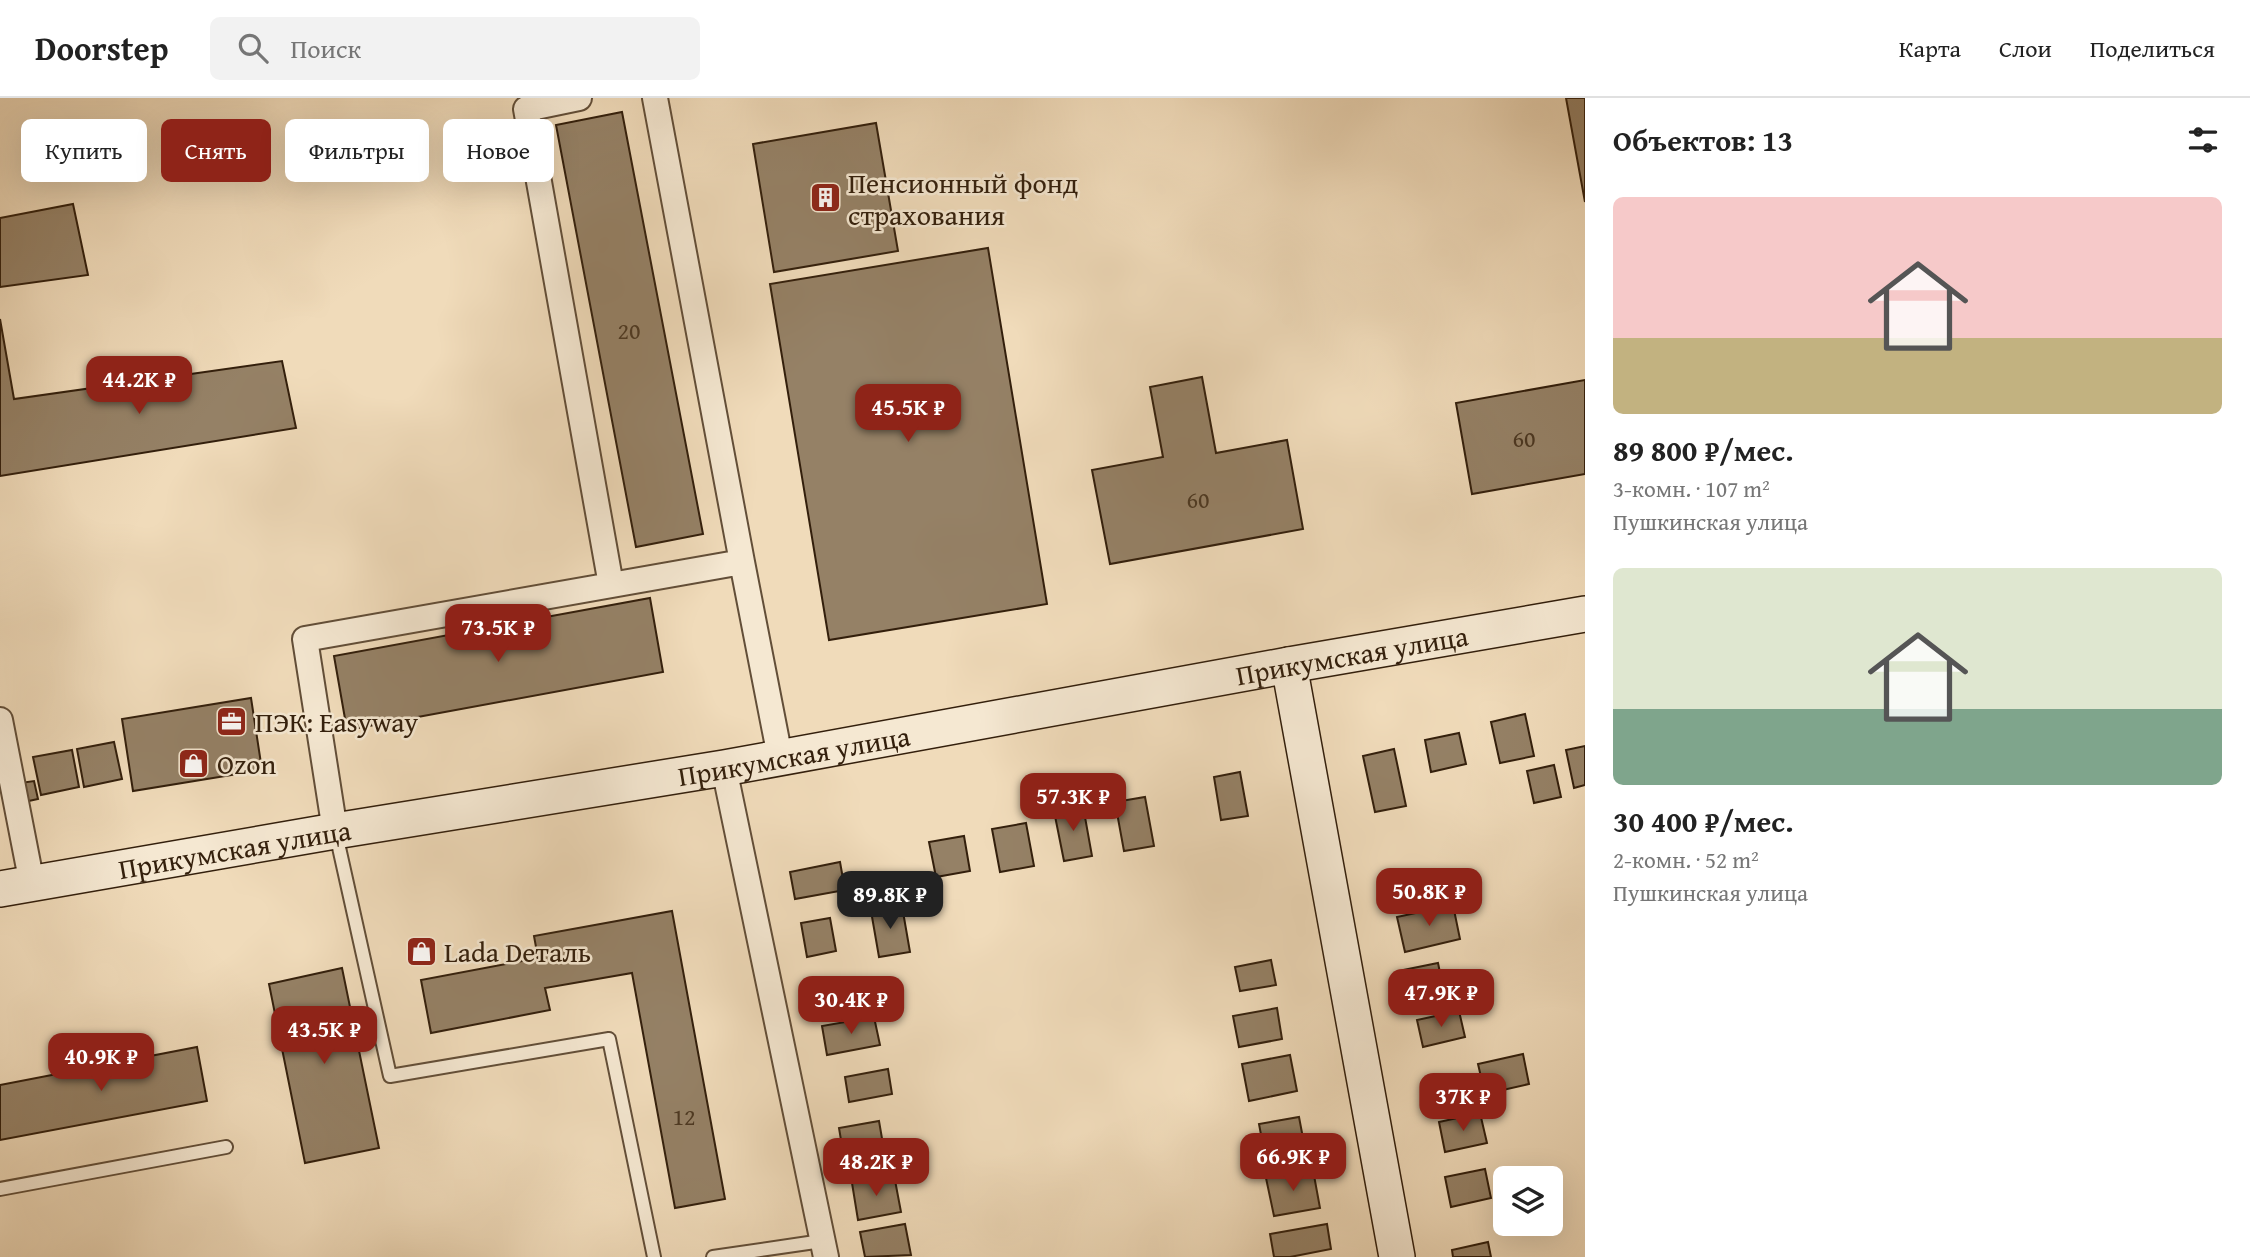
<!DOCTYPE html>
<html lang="ru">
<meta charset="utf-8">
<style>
body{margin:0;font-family:"Gentium Book Plus",serif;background:#f2f2f2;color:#222;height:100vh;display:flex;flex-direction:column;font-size:26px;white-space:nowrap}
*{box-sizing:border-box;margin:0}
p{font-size:23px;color:#767676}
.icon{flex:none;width:38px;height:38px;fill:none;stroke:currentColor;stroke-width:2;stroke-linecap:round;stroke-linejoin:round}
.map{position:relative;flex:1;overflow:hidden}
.side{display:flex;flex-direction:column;background:#fff;width:665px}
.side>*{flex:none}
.guide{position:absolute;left:21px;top:21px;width:665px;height:63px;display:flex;gap:14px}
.tools{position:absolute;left:1493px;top:1068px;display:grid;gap:14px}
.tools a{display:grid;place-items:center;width:70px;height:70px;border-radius:10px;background:#fff;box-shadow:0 7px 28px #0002;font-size:35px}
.price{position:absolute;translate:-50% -60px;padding:0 16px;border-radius:14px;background:#8f2418;color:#fff;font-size:23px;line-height:46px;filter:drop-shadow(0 2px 4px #0008)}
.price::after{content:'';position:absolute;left:50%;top:42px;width:21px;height:16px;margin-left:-10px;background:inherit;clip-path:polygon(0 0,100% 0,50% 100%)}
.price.on{background:#222;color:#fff}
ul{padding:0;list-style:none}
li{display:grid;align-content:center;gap:14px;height:371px;padding:0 28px}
li span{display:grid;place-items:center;height:217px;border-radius:10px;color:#555}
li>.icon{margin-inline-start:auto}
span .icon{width:126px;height:126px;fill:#fffc;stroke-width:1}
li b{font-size:30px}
h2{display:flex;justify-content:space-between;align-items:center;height:84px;padding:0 28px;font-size:30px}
.tag{padding:0 24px;border-radius:10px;background:#fff;box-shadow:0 7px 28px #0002;font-size:24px;line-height:63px}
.tag.on{background:#8f2418;color:#fff}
header{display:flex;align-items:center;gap:42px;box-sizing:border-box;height:98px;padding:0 35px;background:#fff;border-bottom:2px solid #e0e0e0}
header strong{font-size:33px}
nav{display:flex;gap:38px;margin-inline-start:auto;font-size:24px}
.search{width:490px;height:63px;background:#f2f2f2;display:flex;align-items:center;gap:18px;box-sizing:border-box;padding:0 24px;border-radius:10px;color:#767676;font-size:26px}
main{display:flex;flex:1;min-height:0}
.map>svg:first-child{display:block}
.building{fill:#958166;stroke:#331f0c;stroke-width:2}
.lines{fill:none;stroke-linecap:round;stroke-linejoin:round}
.service-casing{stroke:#624e38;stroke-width:16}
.minor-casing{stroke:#624e38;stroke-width:28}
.secondary-casing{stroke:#331f0c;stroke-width:38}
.service{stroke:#f5e8d2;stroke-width:12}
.minor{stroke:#f5e8d2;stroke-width:24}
.secondary{stroke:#f5e8d2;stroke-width:35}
.labels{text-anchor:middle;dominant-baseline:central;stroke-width:5;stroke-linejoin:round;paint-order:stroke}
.number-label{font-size:24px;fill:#4c3822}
.poi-label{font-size:28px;fill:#331f0c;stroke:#f5e8d2;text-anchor:start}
.street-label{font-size:28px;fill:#331f0c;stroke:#f5e8d2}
</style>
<header>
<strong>Doorstep</strong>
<div class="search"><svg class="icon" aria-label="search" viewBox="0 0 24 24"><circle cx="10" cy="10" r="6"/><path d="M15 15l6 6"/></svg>Поиск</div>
<nav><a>Карта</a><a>Слои</a><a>Поделиться</a></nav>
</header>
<main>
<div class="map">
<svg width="1585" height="1159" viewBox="0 0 1585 1159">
<rect width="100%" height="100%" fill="#f0dbba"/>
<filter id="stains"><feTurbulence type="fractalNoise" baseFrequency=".00286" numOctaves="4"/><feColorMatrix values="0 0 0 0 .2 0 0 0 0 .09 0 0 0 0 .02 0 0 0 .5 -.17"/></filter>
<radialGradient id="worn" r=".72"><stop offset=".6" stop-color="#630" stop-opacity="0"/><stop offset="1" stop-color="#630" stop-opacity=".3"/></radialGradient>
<path class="building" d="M1566 0H1585V104Z
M622 14 703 436 636 449 556 27Z
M876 25 898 153 774 174 753 46Z
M73 106 88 177 0 189V120Z
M988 150 1047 506 829 542 770 186Z
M0 221 14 301 282 263 296 330 0 378Z
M1202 279 1216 355 1287 342 1303 431 1110 466 1092 372 1163 359 1150 289Z
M1585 282V376L1472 396 1456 305Z
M650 500 663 574 347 632 334 558Z
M251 600 262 672 133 693 122 621Z
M1525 616 1534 658 1500 665 1491 624Z
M1459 635 1466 666 1431 674 1425 642Z
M114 644 122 681 84 689 77 651Z
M1585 648V687L1574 690 1566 652Z
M1394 651 1406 708 1375 714 1363 658Z
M72 652 79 689 41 697 33 659Z
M1554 667 1561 699 1534 705 1527 673Z
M1240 674 1248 718 1221 722 1214 679Z
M34 683 38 701 24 704 20 685Z
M1145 699 1154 748 1124 753 1115 704Z
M1083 708 1092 758 1064 763 1054 713Z
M1026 725 1034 768 1000 774 992 731Z
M964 738 970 773 936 779 929 744Z
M840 764 845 792 795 801 790 774Z
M1453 807 1460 841 1405 854 1397 819Z
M902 808 910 854 879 859 871 813Z
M672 813 725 1101 675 1110 632 875 545 890 550 912 431 935 421 882 538 860 534 838Z
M830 820 836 853 807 859 801 825Z
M1271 862 1276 887 1240 893 1235 869Z
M1438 865 1445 899 1410 907 1403 872Z
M342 870 379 1050 305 1065 269 886Z
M1277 910 1282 941 1239 949 1233 918Z
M1459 913 1465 939 1423 949 1417 922Z
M874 919 880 947 827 957 822 928Z
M197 949 207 1003 0 1042V987Z
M1523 956 1529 986 1485 996 1478 966Z
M1290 957 1297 993 1249 1003 1242 966Z
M888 971 892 996 849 1004 845 979Z
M1480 1015 1487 1045 1445 1054 1439 1024Z
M1299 1019 1306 1056 1266 1063 1259 1026Z
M879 1023 885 1058 845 1066 839 1030Z
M1485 1071 1491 1100 1451 1109 1445 1079Z
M1313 1072 1320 1110 1274 1118 1266 1080Z
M894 1077 901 1114 858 1122 852 1085Z
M905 1126 911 1157 865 1159 860 1134Z
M1327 1126 1331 1151 1290 1159H1274L1270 1136Z
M1488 1144 1491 1159H1453L1452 1152Z"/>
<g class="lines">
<defs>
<path id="service" d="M336 736 390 978 609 941 654 1159
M0 1091 226 1049
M713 1159 822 1143"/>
<path id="minor" d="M579 0 526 11 611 487
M655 0 742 464
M0 622 32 786
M724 670 826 1159
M335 733 305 541 742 464 780 659"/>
<g id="secondary">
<path d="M1289 567 1397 1159"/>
<path id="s1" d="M0 791 335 733 724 670 1289 567 1585 516"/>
</g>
</defs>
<use href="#service" class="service-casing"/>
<use href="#minor" class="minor-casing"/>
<use href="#secondary" class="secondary-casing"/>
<use href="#service" class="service"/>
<use href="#minor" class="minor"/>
<use href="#secondary" class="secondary"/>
</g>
<defs>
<symbol id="building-square" viewBox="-11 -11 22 22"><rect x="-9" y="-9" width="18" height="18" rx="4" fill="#8f2418" stroke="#f5e8d2"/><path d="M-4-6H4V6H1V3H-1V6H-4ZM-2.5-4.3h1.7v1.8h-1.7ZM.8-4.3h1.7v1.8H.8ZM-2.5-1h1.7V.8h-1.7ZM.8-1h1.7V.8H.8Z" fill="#fff"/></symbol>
<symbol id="office-square" viewBox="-11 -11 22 22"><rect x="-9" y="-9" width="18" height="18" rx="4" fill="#8f2418" stroke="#f5e8d2"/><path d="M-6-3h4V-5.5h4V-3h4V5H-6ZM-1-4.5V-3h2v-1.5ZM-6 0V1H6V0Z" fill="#fff"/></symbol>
<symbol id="shop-square" viewBox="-11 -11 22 22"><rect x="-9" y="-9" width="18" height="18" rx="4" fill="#8f2418" stroke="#f5e8d2"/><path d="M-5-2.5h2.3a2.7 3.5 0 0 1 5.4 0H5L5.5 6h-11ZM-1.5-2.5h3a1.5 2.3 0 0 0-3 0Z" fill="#fff"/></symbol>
</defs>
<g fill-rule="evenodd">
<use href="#building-square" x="808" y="82" width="35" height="35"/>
<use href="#office-square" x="214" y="606" width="35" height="35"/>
<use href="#shop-square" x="176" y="648" width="35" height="35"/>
<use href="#shop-square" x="404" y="836" width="35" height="35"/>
</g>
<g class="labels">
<g class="number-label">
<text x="629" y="232">20</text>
<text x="1524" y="340">60</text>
<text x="1198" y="401">60</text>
<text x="684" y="1018">12</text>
</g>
<g class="poi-label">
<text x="848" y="84">Пенсионный фонд<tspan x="848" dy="32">страхования</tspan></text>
<text x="255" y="623">ПЭК: Easyway</text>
<text x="217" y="665">Ozon</text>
<text x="444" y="853">Lada Dеталь</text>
</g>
<g class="street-label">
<text stroke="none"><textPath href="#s1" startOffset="1372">Прикумская улица</textPath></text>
<text stroke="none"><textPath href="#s1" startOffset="805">Прикумская улица</textPath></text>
<text stroke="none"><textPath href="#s1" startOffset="238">Прикумская улица</textPath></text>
</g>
</g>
<rect width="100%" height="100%" filter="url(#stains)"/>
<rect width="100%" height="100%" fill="url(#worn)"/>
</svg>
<div class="tools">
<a><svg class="icon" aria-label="layers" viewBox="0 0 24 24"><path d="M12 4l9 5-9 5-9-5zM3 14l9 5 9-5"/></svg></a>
</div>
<b class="price" style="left:139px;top:318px">44.2K ₽</b>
<b class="price" style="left:908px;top:346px">45.5K ₽</b>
<b class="price" style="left:498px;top:566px">73.5K ₽</b>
<b class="price" style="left:1073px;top:735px">57.3K ₽</b>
<b class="price" style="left:1429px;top:830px">50.8K ₽</b>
<b class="price on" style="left:890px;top:833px">89.8K ₽</b>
<b class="price" style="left:1441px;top:931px">47.9K ₽</b>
<b class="price" style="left:851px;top:938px">30.4K ₽</b>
<b class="price" style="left:324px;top:968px">43.5K ₽</b>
<b class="price" style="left:101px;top:995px">40.9K ₽</b>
<b class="price" style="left:1463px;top:1035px">37K ₽</b>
<b class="price" style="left:1293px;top:1095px">66.9K ₽</b>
<b class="price" style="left:876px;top:1100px">48.2K ₽</b>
<div class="guide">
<a class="tag">Купить</a>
<a class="tag on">Снять</a>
<a class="tag">Фильтры</a>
<a class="tag">Новое</a>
</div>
</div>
<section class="side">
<h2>Объектов: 13<svg class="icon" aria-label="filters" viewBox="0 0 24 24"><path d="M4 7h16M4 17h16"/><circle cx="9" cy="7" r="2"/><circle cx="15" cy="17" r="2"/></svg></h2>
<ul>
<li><span style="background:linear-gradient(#f6c9c9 65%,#c2b280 0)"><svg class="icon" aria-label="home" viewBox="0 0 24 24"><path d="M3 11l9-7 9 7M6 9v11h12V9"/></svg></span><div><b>89 800 ₽/мес.</b><p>3-комн. · 107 m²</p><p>Пушкинская улица</p></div></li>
<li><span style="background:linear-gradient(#dfe7d0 65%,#7fa58c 0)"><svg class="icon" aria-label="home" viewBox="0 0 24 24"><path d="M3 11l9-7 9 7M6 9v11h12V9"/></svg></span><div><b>30 400 ₽/мес.</b><p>2-комн. · 52 m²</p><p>Пушкинская улица</p></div></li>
</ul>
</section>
</main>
